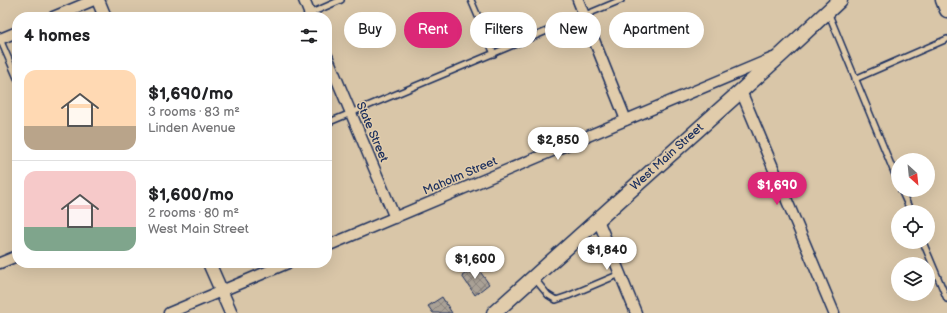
<!DOCTYPE html>
<meta charset="utf-8">
<style>
body{margin:0;font-family:"Balsamiq Sans",sans-serif;background:#f6f6f6;color:#202124;height:100vh;display:flex;flex-direction:column;font-size:15px;white-space:nowrap}
*{box-sizing:border-box;margin:0}
p{font-size:13px;color:#757577}
.icon{flex:none;width:22px;height:22px;fill:none;stroke:currentColor;stroke-width:2;stroke-linecap:round;stroke-linejoin:round}
.map{position:relative;flex:1;overflow:hidden}
.side{position:absolute;left:12px;top:12px;width:320px;height:256px;display:flex;flex-direction:column;background:#fff;border-radius:16px;box-shadow:0 4px 16px #0002}
.side>*{flex:none}
.banner{position:absolute;left:344px;top:12px;width:380px;height:36px;display:flex;gap:8px}
.needle{width:26px;rotate:153deg}
.fabs{position:absolute;left:891px;top:153px;display:grid;gap:8px}
.fabs a{display:grid;place-items:center;width:44px;height:44px;border-radius:50%;background:#fff;box-shadow:0 4px 16px #0002;font-size:20px}
.price{position:absolute;translate:-50% -34px;padding:0 9px;border-radius:14px;background:#fff;color:#222;font-size:13px;line-height:26px;filter:drop-shadow(0 1px 2px #0008)}
.price::after{content:'';position:absolute;left:50%;top:24px;width:12px;height:9px;margin-left:-6px;background:inherit;clip-path:polygon(0 0,100% 0,50% 100%)}
.price.on{background:#db2777;color:#fff}
ul{padding:0;list-style:none}
li{display:flex;align-items:center;gap:12px;height:100px;padding:0 12px}
li+li{border-top:1px solid #e0e0e0}
li span{display:grid;place-items:center;flex:none;width:112px;height:80px;border-radius:12px;color:#555}
li>.icon{margin-inline-start:auto}
span .icon{width:48px;height:48px;fill:#fffc;stroke-width:1}
li b{font-size:17px}
h2{display:flex;justify-content:space-between;align-items:center;height:48px;padding:0 12px;font-size:17px}
.pill{padding:0 14px;border-radius:18px;background:#fff;box-shadow:0 4px 16px #0002;font-size:14px;line-height:36px}
.pill.on{background:#db2777;color:#fff}
.map>svg:first-child{display:block}
.building{fill:url(#building-cross-hatch);stroke:#1b2f5e}
.lines{fill:none;stroke-linecap:round;stroke-linejoin:round}
.service-casing{stroke:#1b2f5e;stroke-width:8}
.minor-casing{stroke:#1b2f5e;stroke-width:13}
.tertiary-casing{stroke:#1b2f5e;stroke-width:15}
.secondary-casing{stroke:#1b2f5e;stroke-width:17}
.service{stroke:#e1ccab;stroke-width:5}
.minor{stroke:#e1ccab;stroke-width:10}
.tertiary{stroke:#e1ccab;stroke-width:12}
.secondary{stroke:#e1ccab;stroke-width:14}
.labels{text-anchor:middle;dominant-baseline:central;stroke-width:3;stroke-linejoin:round;paint-order:stroke}
.street-label{font-size:12px;fill:#1b2f5e;stroke:#e1ccab}
</style>
<div class="map">
<svg width="947" height="313" viewBox="0 0 947 313">
<defs>
<pattern id="building-cross-hatch" width="8" height="8" patternUnits="userSpaceOnUse"><rect width="8" height="8" fill="#aaa196"/><path d="M0 0l8 8M0 8l8-8" fill="none" stroke="#8a847e"/></pattern>
</defs>
<rect width="100%" height="100%" fill="#d9c6a8"/>
<filter id="ink" filterUnits="userSpaceOnUse"><feTurbulence type="fractalNoise" baseFrequency=".025" numOctaves="2"/><feDisplacementMap in="SourceGraphic" scale="8" xChannelSelector="R" yChannelSelector="G"/><feConvolveMatrix kernelMatrix="1 2 1 2 8 2 1 2 1" color-interpolation-filters="sRGB"/></filter>
<g filter="url(#ink)">
<path class="building" d="M476 266 489 284 475 295 462 276Z
M442 297 452 313H433L428 306Z"/>
<g class="lines">
<defs>
<path id="service" d="M471 0 494 54
M828 12 898 182
M309 14 341 0
M0 39 17 78
M855 79 947 39
M327 123 621 0
M901 190 911 212
M923 242 947 299
M534 278 548 295 556 300 568 296 620 274"/>
<path id="minor" d="M304 0 311 17
M578 0 626 120
M53 17 94 0
M0 39 17 32
M327 56 395 218
M741 91 834 313
M598 220 636 313
M327 246 773 58
M0 263 17 256
M169 313 288 263"/>
<path id="tertiary" d="M98 0 105 17
M209 263 231 313"/>
<path id="secondary" d="M943 0 947 10
M494 313 781 55 840 0"/>
</defs>
<use href="#service" class="service-casing"/>
<use href="#minor" class="minor-casing"/>
<use href="#tertiary" class="tertiary-casing"/>
<use href="#secondary" class="secondary-casing"/>
<use href="#service" class="service"/>
<use href="#minor" class="minor"/>
<use href="#tertiary" class="tertiary"/>
<use href="#secondary" class="secondary"/>
</g>
</g>
<g class="labels">
<g class="street-label">
<text transform="translate(372 132) rotate(67)">State Street</text>
<text transform="translate(667 157) rotate(-42)">West Main Street</text>
<text transform="translate(460 176) rotate(-23)">Maholm Street</text>
</g>
</g>
</svg>
<div class="fabs">
<a><svg class="needle" viewBox="-14 -14 28 28"><path d="M0-13l5 13h-10z" fill="#e53935"/><path d="M0 13l5-13h-10z" fill="#757577"/></svg></a>
<a><svg class="icon" aria-label="locate" viewBox="0 0 24 24"><circle cx="12" cy="12" r="6"/><path d="M12 2v4M12 18v4M2 12h4M18 12h4"/></svg></a>
<a><svg class="icon" aria-label="layers" viewBox="0 0 24 24"><path d="M12 4l9 5-9 5-9-5zM3 14l9 5 9-5"/></svg></a>
</div>
<b class="price" style="left:558px;top:161px">$2,850</b>
<b class="price on" style="left:777px;top:206px">$1,690</b>
<b class="price" style="left:607px;top:271px">$1,840</b>
<b class="price" style="left:475px;top:280px">$1,600</b>
<div class="banner">
<a class="pill">Buy</a>
<a class="pill on">Rent</a>
<a class="pill">Filters</a>
<a class="pill">New</a>
<a class="pill">Apartment</a>
</div>
<section class="side">
<h2>4 homes<svg class="icon" aria-label="filters" viewBox="0 0 24 24"><path d="M4 7h16M4 17h16"/><circle cx="9" cy="7" r="2"/><circle cx="15" cy="17" r="2"/></svg></h2>
<ul>
<li><span style="background:linear-gradient(#ffd9b3 70%,#b9a48a 0)"><svg class="icon" aria-label="home" viewBox="0 0 24 24"><path d="M3 11l9-7 9 7M6 9v11h12V9"/></svg></span><div><b>$1,690/mo</b><p>3 rooms · 83 m²</p><p>Linden Avenue</p></div></li>
<li><span style="background:linear-gradient(#f6c9c9 70%,#7fa58c 0)"><svg class="icon" aria-label="home" viewBox="0 0 24 24"><path d="M3 11l9-7 9 7M6 9v11h12V9"/></svg></span><div><b>$1,600/mo</b><p>2 rooms · 80 m²</p><p>West Main Street</p></div></li>
</ul>
</section>
</div>
